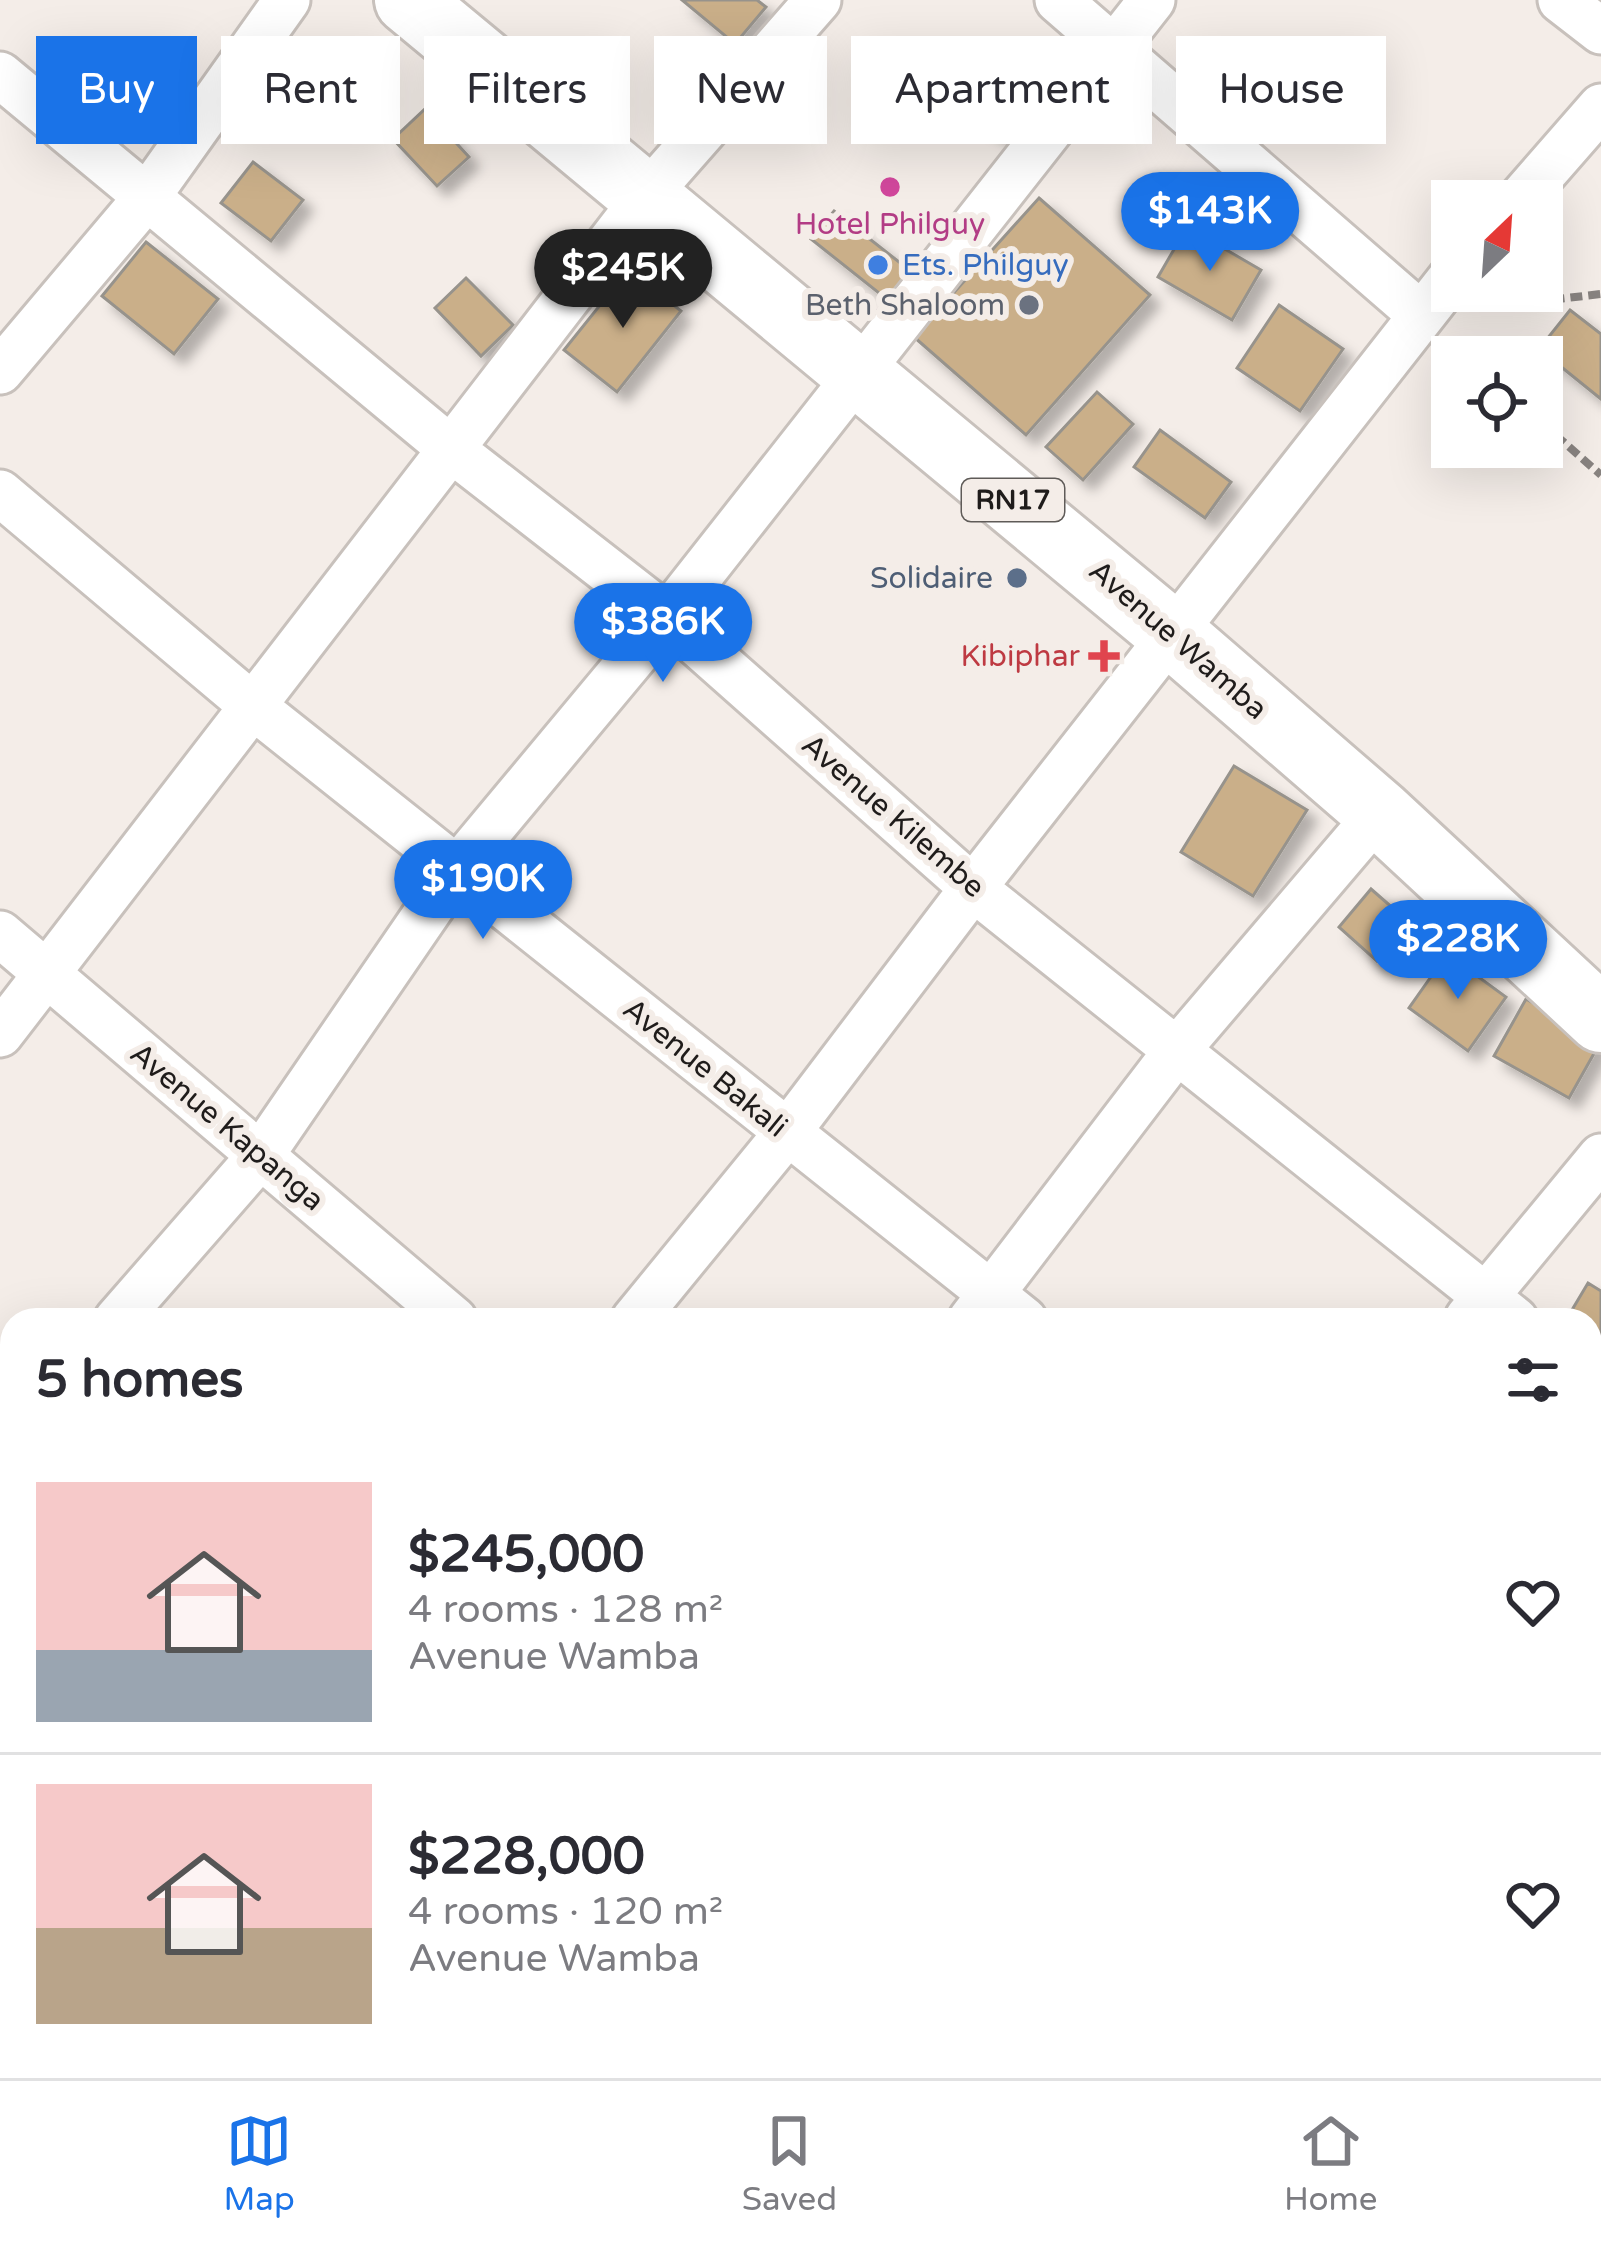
<!DOCTYPE html>
<meta charset="utf-8">
<style>
body{margin:0;font-family:"Varela Round",sans-serif;background:#f2f2f3;color:#2b2b33;height:100vh;display:flex;flex-direction:column;font-size:45px;white-space:nowrap}
*{box-sizing:border-box;margin:0}
p{font-size:39px;color:#7c7c81}
.icon{flex:none;width:66px;height:66px;fill:none;stroke:currentColor;stroke-width:2;stroke-linecap:round;stroke-linejoin:round}
.map{position:relative;flex:1;overflow:hidden}
.sheet{position:absolute;left:0px;top:1308px;width:1602px;height:771px;display:flex;flex-direction:column;background:#fff;border-radius:36px 36px 0 0;box-shadow:0 12px 48px #0002}
.sheet>*{flex:none}
.banner{position:absolute;left:36px;top:36px;width:1530px;height:108px;display:flex;gap:24px}
.needle{width:78px;rotate:25deg}
.tools{position:absolute;left:1431px;top:180px;display:grid;gap:24px}
.tools a{display:grid;place-items:center;width:132px;height:132px;border-radius:0px;background:#fff;box-shadow:0 12px 48px #0002;font-size:60px}
.price{position:absolute;translate:-50% -102px;padding:0 27px;border-radius:42px;background:#1a73e8;color:#fff;font-size:39px;line-height:78px;filter:drop-shadow(0 3px 6px #0008)}
.price::after{content:'';position:absolute;left:50%;top:72px;width:36px;height:27px;margin-left:-18px;background:inherit;clip-path:polygon(0 0,100% 0,50% 100%)}
.price.current{background:#222;color:#fff}
ul{padding:0;list-style:none}
li{display:flex;align-items:center;gap:36px;height:300px;padding:0 36px}
li+li{border-top:3px solid #e1e1e2}
li span{display:grid;place-items:center;flex:none;width:336px;height:240px;border-radius:0px;color:#555}
li>.icon{margin-inline-start:auto}
span .icon{width:144px;height:144px;fill:#fffc;stroke-width:1}
li b{font-size:51px}
h2{display:flex;justify-content:space-between;align-items:center;height:144px;padding:0 36px;font-size:51px}
.chip{padding:0 42px;border-radius:0px;background:#fff;box-shadow:0 12px 48px #0002;font-size:42px;line-height:108px}
.chip.current{background:#1a73e8;color:#fff}
.tabs{display:flex;justify-content:space-around;align-items:center;height:168px;border-top:3px solid #e1e1e2;background:#fff;font-size:33px;color:#7c7c81}
.tabs a{display:grid;justify-items:center;gap:6px}
.tabs .current{color:#1a73e8}
.map>svg:first-child{display:block}
.building{fill:#caaf89;stroke:#97938c;stroke-width:3;filter:url(#shadow)}
.lines{fill:none;stroke-linecap:round;stroke-linejoin:round}
.minor-casing{stroke:#c8c1bc;stroke-width:51}
.primary-casing{stroke:#c8c1bc;stroke-width:72}
.path{stroke:#888380;stroke-width:8;stroke-dasharray:12 6;stroke-linecap:butt}
.minor{stroke:#fff;stroke-width:45}
.primary{stroke:#fff;stroke-width:66}
.hotel-dot{fill:#d1479c;stroke:#f4ede8;stroke-width:4.5}
.shop-dot{fill:#3f7fe0;stroke:#f4ede8;stroke-width:4.5}
.worship-dot{fill:#6b7280;stroke:#f4ede8;stroke-width:4.5}
.service-dot{fill:#5c6f8a;stroke:#f4ede8;stroke-width:4.5}
.health-dot{fill:#e0444e;stroke:#f4ede8;stroke-width:4.5}
.labels{text-anchor:middle;dominant-baseline:central;stroke-width:12;stroke-linejoin:round;paint-order:stroke}
.shield{fill:#f4ede8;stroke:#5f5b58;stroke-width:3}
.shield-label{font-size:27px;font-weight:bold;fill:#1f1c1b}
.hotel-label{font-size:30px;fill:#b23c85;stroke:#f4ede8}
.shop-label{font-size:30px;fill:#366cbe;stroke:#f4ede8;text-anchor:start}
.worship-label{font-size:30px;fill:#5b616d;stroke:#f4ede8;text-anchor:end}
.service-label{font-size:30px;fill:#4e5e75;stroke:#f4ede8;text-anchor:end}
.street-label{font-size:30px;fill:#1f1c1b;stroke:#f4ede8}
.health-label{font-size:30px;fill:#be3a42;stroke:#f4ede8;text-anchor:end}
</style>
<div class="map">
<svg width="1601" height="2078" viewBox="0 0 1601 2078">
<defs>
<filter id="shadow"><feDropShadow dx="10" dy="10" stdDeviation="6" flood-color="#0004"/></filter>
</defs>
<rect width="100%" height="100%" fill="#f4ede8"/>
<path class="building" d="M682 0H757L766 7 735 44Z
M970 43 1033 88 1000 134 937 90Z
M425 109 469 157 437 186 393 139Z
M253 162 303 200 271 241 221 203Z
M1039 198 1150 295 1026 435 914 337Z
M834 211 917 276 894 305 811 239Z
M1187 227 1261 270 1232 320 1158 277Z
M146 242 218 299 174 354 102 296Z
M629 269 681 311 617 392 564 350Z
M466 278 513 325 481 356 435 308Z
M1279 305 1343 349 1300 411 1237 368Z
M1570 310 1601 334V399L1539 349Z
M1097 392 1133 424 1083 480 1046 447Z
M1160 430 1231 482 1205 518 1134 467Z
M1234 766 1307 810 1253 896 1181 852Z
M1371 889 1410 923 1377 961 1339 927Z
M1447 954 1506 997 1468 1051 1409 1008Z
M1526 999 1601 1041 1569 1098 1494 1056Z
M1588 1283 1601 1291V1347L1590 1340V1320H1566Z"/>
<g class="lines">
<defs>
<path id="minor" d="M1058 0 1420 314
M1561 0 1601 31
M0 75 451 449 667 617 973 888 1515 1320
M1519 201 1601 107
M0 371 147 197 287 0
M0 493 254 707 1024 1320
M0 934 454 1320
M0 1034 646 196 818 0
M1468 1318 1601 1157
M117 1320 261 1155 457 869 667 617 1152 0
M634 1320 787 1133 973 888 1452 277
M971 1320 1178 1049 1379 813
M0 1369 12 1379
M1590 1384 1601 1393
M0 1458 12 1443
M1590 1683 1601 1669
M0 1782 12 1792
M1590 1794 1601 1803
M372 2067 386 2078
M812 2067 825 2078
M1327 2067 1339 2078
M28 2078 37 2067
M862 2078 870 2067
M1256 2078 1264 2067"/>
<path id="primary" d="M408 0 1172 634 1379 813 1601 1019"/>
</defs>
<use href="#minor" class="minor-casing"/>
<use href="#primary" class="primary-casing"/>
<path class="path" d="M1481 308 1601 294
M1452 343 1468 357
M1542 423 1601 475"/>
<use href="#minor" class="minor"/>
<use href="#primary" class="primary"/>
</g>
<circle class="hotel-dot" cx="890" cy="187" r="12"/>
<circle class="shop-dot" cx="878" cy="265" r="12"/>
<circle class="worship-dot" cx="1029" cy="305" r="12"/>
<circle class="service-dot" cx="1017" cy="578" r="12"/>
<path class="health-dot" d="M1098 638h12v12h12v12h-12v12h-12v-12h-12v-12h12z"/>
<g class="labels">
<rect class="shield" x="962" y="479" width="102" height="42" rx="9"/>
<g class="shield-label">
<text x="1013" y="500">RN17</text>
</g>
<g class="hotel-label">
<text x="890" y="224">Hotel Philguy</text>
</g>
<g class="shop-label">
<text x="902" y="265">Ets. Philguy</text>
</g>
<g class="worship-label">
<text x="1005" y="305">Beth Shaloom</text>
</g>
<g class="service-label">
<text x="993" y="578">Solidaire</text>
</g>
<g class="street-label">
<text transform="translate(1178 640) rotate(41)">Avenue Wamba</text>
<text transform="translate(893 816) rotate(41)">Avenue Kilembe</text>
<text transform="translate(705 1068) rotate(39)">Avenue Bakali</text>
<text transform="translate(227 1127) rotate(40)">Avenue Kapanga</text>
</g>
<g class="health-label">
<text x="1080" y="656">Kibiphar</text>
</g>
</g>
</svg>
<div class="tools">
<a><svg class="needle" viewBox="-14 -14 28 28"><path d="M0-13l5 13h-10z" fill="#e53935"/><path d="M0 13l5-13h-10z" fill="#7c7c81"/></svg></a>
<a><svg class="icon" aria-label="locate" viewBox="0 0 24 24"><circle cx="12" cy="12" r="6"/><path d="M12 2v4M12 18v4M2 12h4M18 12h4"/></svg></a>
</div>
<b class="price" style="left:1210px;top:274px">$143K</b>
<b class="price current" style="left:623px;top:331px">$245K</b>
<b class="price" style="left:663px;top:685px">$386K</b>
<b class="price" style="left:483px;top:942px">$190K</b>
<b class="price" style="left:1458px;top:1002px">$228K</b>
<div class="banner">
<a class="chip current">Buy</a>
<a class="chip">Rent</a>
<a class="chip">Filters</a>
<a class="chip">New</a>
<a class="chip">Apartment</a>
<a class="chip">House</a>
</div>
<section class="sheet">
<h2>5 homes<svg class="icon" aria-label="filters" viewBox="0 0 24 24"><path d="M4 7h16M4 17h16"/><circle cx="9" cy="7" r="2"/><circle cx="15" cy="17" r="2"/></svg></h2>
<ul>
<li><span style="background:linear-gradient(#f6c9c9 70%,#9aa5b1 0)"><svg class="icon" aria-label="home" viewBox="0 0 24 24"><path d="M3 11l9-7 9 7M6 9v11h12V9"/></svg></span><div><b>$245,000</b><p>4 rooms · 128 m²</p><p>Avenue Wamba</p></div><svg class="icon" aria-label="heart" viewBox="0 0 24 24"><path d="M12 20l-8-8c-3-5 5-10 8-4 3-6 11-1 8 4z"/></svg></li>
<li><span style="background:linear-gradient(#f6c9c9 60%,#b9a48a 0)"><svg class="icon" aria-label="home" viewBox="0 0 24 24"><path d="M3 11l9-7 9 7M6 9v11h12V9"/></svg></span><div><b>$228,000</b><p>4 rooms · 120 m²</p><p>Avenue Wamba</p></div><svg class="icon" aria-label="heart" viewBox="0 0 24 24"><path d="M12 20l-8-8c-3-5 5-10 8-4 3-6 11-1 8 4z"/></svg></li>
</ul>
</section>
</div>
<nav class="tabs">
<a class="current"><svg class="icon" aria-label="map" viewBox="0 0 24 24"><path d="M3 6l6-2 6 2 6-2v14l-6 2-6-2-6 2zM9 4v14M15 6v14"/></svg>Map</a>
<a><svg class="icon" aria-label="saved" viewBox="0 0 24 24"><path d="M7 4h10v16l-5-4-5 4z"/></svg>Saved</a>
<a><svg class="icon" aria-label="home" viewBox="0 0 24 24"><path d="M3 11l9-7 9 7M6 9v11h12V9"/></svg>Home</a>
</nav>
